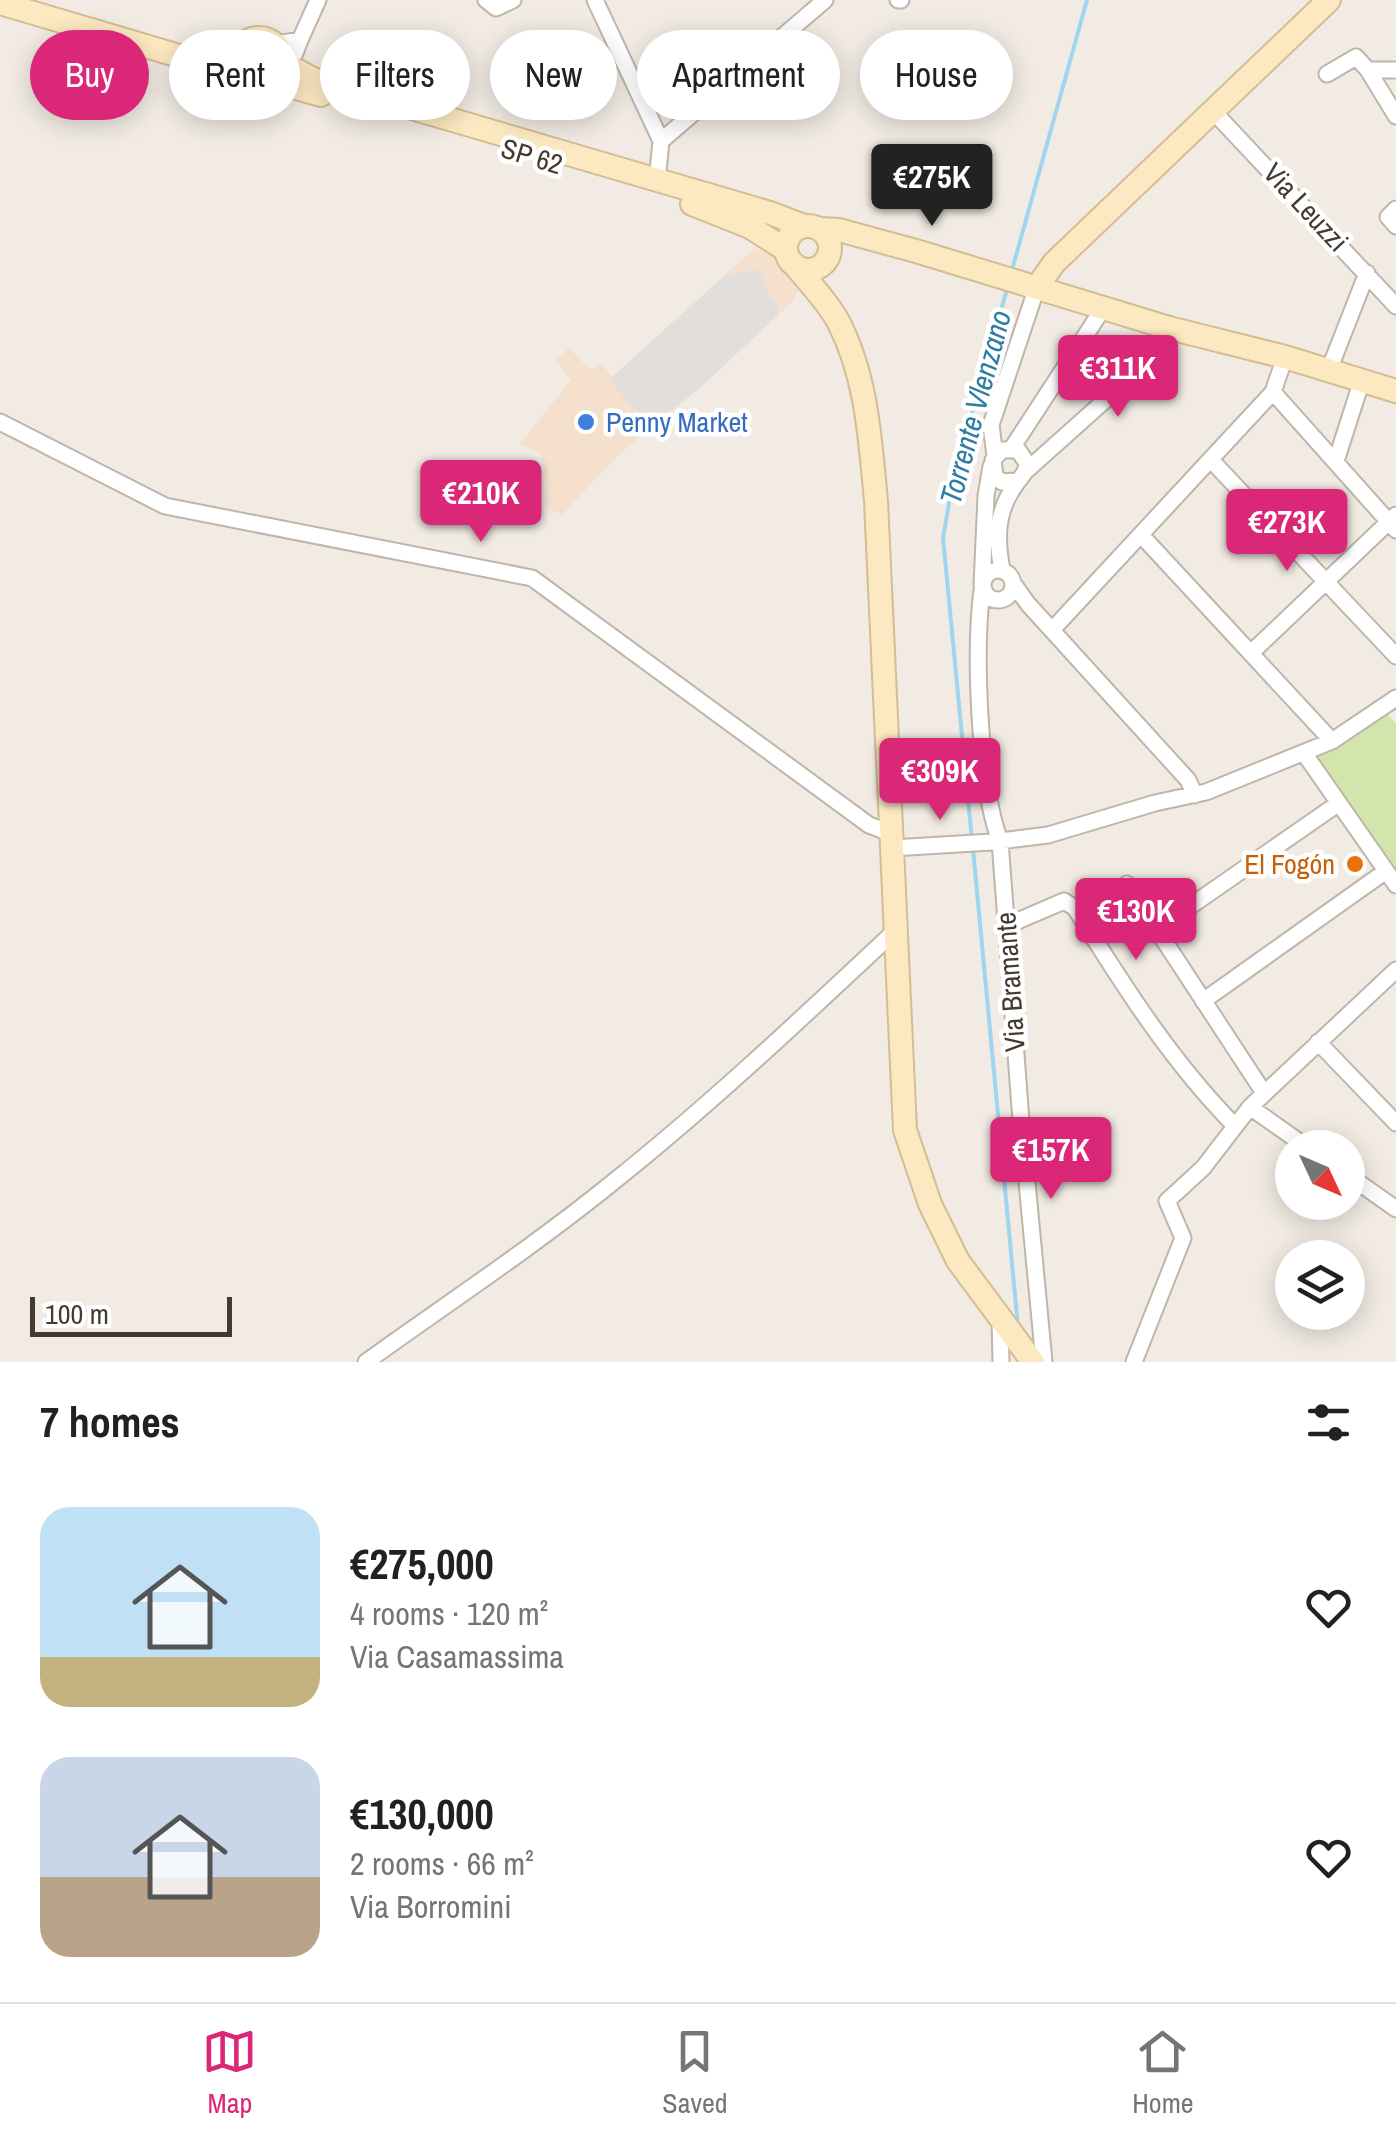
<!DOCTYPE html>
<meta charset="utf-8">
<style>
body{margin:0;font-family:"Archivo Narrow",sans-serif;background:#f6f6f6;color:#202124;height:100vh;display:flex;flex-direction:column;font-size:38px;white-space:nowrap}
*{box-sizing:border-box;margin:0}
p{font-size:32px;color:#757577}
.icon{flex:none;width:55px;height:55px;fill:none;stroke:currentColor;stroke-width:2;stroke-linecap:round;stroke-linejoin:round}
.map{position:relative;height:1362px;overflow:hidden}
.side{display:flex;flex-direction:column;background:#fff;flex:1}
.side>*{flex:none}
.guide{position:absolute;left:30px;top:30px;width:1338px;height:90px;display:flex;gap:20px}
.needle{width:65px;rotate:134deg}
.fabs{position:absolute;left:1275px;top:1130px;display:grid;gap:20px}
.fabs a{display:grid;place-items:center;width:90px;height:90px;border-radius:50%;background:#fff;box-shadow:0 5px 25px #0003;font-size:50px}
.scale{position:absolute;left:30px;bottom:25px;width:202px;box-sizing:border-box;padding-left:10px;border:5px solid #433b33;border-top:0;font-size:28px;line-height:35px;white-space:nowrap;color:#433b33;-webkit-text-stroke:8px #fff;paint-order:stroke}
.price{position:absolute;translate:-50% -85px;padding:0 22px;border-radius:10px;background:#db2777;color:#fff;font-size:32px;line-height:65px;filter:drop-shadow(0 2px 5px #0008)}
.price::after{content:'';position:absolute;left:50%;top:60px;width:30px;height:22px;margin-left:-15px;background:inherit;clip-path:polygon(0 0,100% 0,50% 100%)}
.price.current{background:#222;color:#fff}
ul{padding:0;list-style:none}
li{display:flex;align-items:center;gap:30px;height:250px;padding:0 40px}
li span{display:grid;place-items:center;flex:none;width:280px;height:200px;border-radius:30px;color:#555}
li>.icon{margin-inline-start:auto}
span .icon{width:120px;height:120px;fill:#fffc;stroke-width:1}
li b{font-size:42px}
h2{display:flex;justify-content:space-between;align-items:center;height:120px;padding:0 40px;font-size:42px}
.tag{padding:0 35px;border-radius:45px;background:#fff;box-shadow:0 5px 25px #0003;font-size:35px;line-height:90px}
.tag.current{background:#db2777;color:#fff}
.menu{display:flex;justify-content:space-around;align-items:center;height:140px;border-top:2px solid #e0e0e0;background:#fff;font-size:28px;color:#757577}
.menu a{display:grid;justify-items:center;gap:5px}
.menu .current{color:#db2777}
.map>svg:first-child{display:block}
.commercial{fill:#f4e0cd}
.green{fill:#d1e5ac}
.parking{fill:#e1dedb}
.lines{fill:none;stroke-linecap:round;stroke-linejoin:round}
.stream{stroke:#9fd5ee;stroke-width:4}
.street-casing{stroke:#bfb5a9;stroke-width:19}
.secondary-casing{stroke:#d4bd95;stroke-width:26}
.street{stroke:#fff;stroke-width:15}
.secondary{stroke:#fde9c1;stroke-width:22}
.shop-dot{fill:#3f7fe0;stroke:#fff;stroke-width:4}
.food-dot{fill:#e8710a;stroke:#fff;stroke-width:4}
.labels{text-anchor:middle;dominant-baseline:central;stroke-width:9;stroke-linejoin:round;paint-order:stroke}
.street-label{font-size:28px;fill:#433b33;stroke:#fff}
.shop-label{font-size:28px;fill:#366cbe;stroke:#fff;text-anchor:start}
.food-label{font-size:28px;fill:#c56008;stroke:#fff;text-anchor:end}
.water-label{font-size:30px;font-style:italic;fill:#2e7da3;stroke:#fff}
</style>
<div class="map">
<svg width="1396" height="1362" viewBox="0 0 1396 1362">
<rect width="100%" height="100%" fill="#f1ebe3"/>
<path class="commercial" d="M755 248 776 257 799 286 794 300 703 385 620 453 562 515 545 507 546 481 541 454 520 444 571 380 555 360 569 348 590 370 600 364 613 376Z"/>
<path class="green" d="M1380 708 1396 723V885L1304 753Z"/>
<path class="parking" d="M758 269 770 296 778 303V315L703 385 652 427 609 380 723 277Z"/>
<g class="lines">
<path class="stream" d="M1012 270 1087 0
M972 840 943 538 953 480 1007 289
M973 849 1018 1327"/>
<defs>
<path id="street" d="M486 0 496 8 513 0
M595 0 661 141 657 181
M898 0H901
M300 40 318 0
M276 44 300 40 295 53 283 63
M1368 70 1396 116
M1327 74 1356 57 1368 70H1396
M1213 111 1396 306
M661 141 825 0
M1396 209 1388 217 1396 226
M1329 370 1367 273
M1273 392 1396 530
M0 422 165 506 532 578 869 825 890 833
M1012 448 1104 307
M995 456 991 425 1037 287
M1211 460 1396 656
M1336 461 1362 380
M1026 471 1121 386 1169 328
M1142 536 1332 741
M983 585a15 15 0 1 1 30 0a15 15 0 1 1-30 0Z
M1002 570C996 538 996 511 1016 484 1022 475 1026 474 1027 463L1018 450H1002L993 460 995 476 1002 482 1017 481
M1013 583 1028 604 1188 780 1195 795
M982 585 986 496 991 466
M982 590C974 651 979 786 1000 841L1020 1108 1044 1362
M1052 630 1273 392 1285 357
M1252 652 1396 515
M1304 753 1396 885
M892 848 992 842 1048 835 1155 803 1206 792 1332 741 1396 698
M1127 884 1264 1093
M1006 926 1064 901 1075 908C1123 985 1171 1061 1235 1126
M1156 930 1339 803
M1203 1001 1386 871
M1318 1042 1396 1123
M1250 1107 1308 1148
M1348 1175 1396 1209
M1000 1318 1001 1362
M366 1362C448 1303 533 1247 612 1183 711 1104 803 1017 896 930
M1134 1362 1183 1238 1167 1201 1203 1168 1250 1107 1396 970"/>
<path id="secondary" d="M0 3 240 74
M236 61a23 23 0 1 1 46 0a23 23 0 1 1-46 0Z
M283 63 313 79 770 213 804 226
M271 81 321 95
M692 204 750 227 786 250
M786 248a22 22 0 1 1 44 0a22 22 0 1 1-44 0Z
M819 229 839 230 916 251 1169 328 1285 357 1396 391
M795 265C809 283 827 301 838 321 867 377 870 439 876 501L905 1130 930 1204 958 1261 1033 1362
M1037 287 1054 263 1329 0"/>
</defs>
<use href="#street" class="street-casing"/>
<use href="#secondary" class="secondary-casing"/>
<use href="#street" class="street"/>
<use href="#secondary" class="secondary"/>
</g>
<circle class="shop-dot" cx="586" cy="422" r="10"/>
<circle class="food-dot" cx="1355" cy="864" r="10"/>
<g class="labels">
<g class="street-label">
<text transform="translate(532 156) rotate(17)">SP 62</text>
<text transform="translate(1306 207) rotate(47)">Via Leuzzi</text>
<text transform="translate(1010 982) rotate(-94)">Via Bramante</text>
</g>
<g class="shop-label">
<text x="606" y="422">Penny Market</text>
</g>
<g class="food-label">
<text x="1335" y="864">El Fogón</text>
</g>
<g class="water-label">
<text transform="translate(975 407) rotate(-75)">Torrente Vlenzano</text>
</g>
</g>
</svg>
<div class="fabs">
<a><svg class="needle" viewBox="-14 -14 28 28"><path d="M0-13l5 13h-10z" fill="#e53935"/><path d="M0 13l5-13h-10z" fill="#757577"/></svg></a>
<a><svg class="icon" aria-label="layers" viewBox="0 0 24 24"><path d="M12 4l9 5-9 5-9-5zM3 14l9 5 9-5"/></svg></a>
</div>
<div class="scale">100 m</div>
<b class="price current" style="left:932px;top:229px">€275K</b>
<b class="price" style="left:1118px;top:420px">€311K</b>
<b class="price" style="left:481px;top:545px">€210K</b>
<b class="price" style="left:1287px;top:574px">€273K</b>
<b class="price" style="left:940px;top:823px">€309K</b>
<b class="price" style="left:1136px;top:963px">€130K</b>
<b class="price" style="left:1051px;top:1202px">€157K</b>
<div class="guide">
<a class="tag current">Buy</a>
<a class="tag">Rent</a>
<a class="tag">Filters</a>
<a class="tag">New</a>
<a class="tag">Apartment</a>
<a class="tag">House</a>
</div>
</div>
<section class="side">
<h2>7 homes<svg class="icon" aria-label="filters" viewBox="0 0 24 24"><path d="M4 7h16M4 17h16"/><circle cx="9" cy="7" r="2"/><circle cx="15" cy="17" r="2"/></svg></h2>
<ul>
<li><span style="background:linear-gradient(#bfe0f5 75%,#c2b280 0)"><svg class="icon" aria-label="home" viewBox="0 0 24 24"><path d="M3 11l9-7 9 7M6 9v11h12V9"/></svg></span><div><b>€275,000</b><p>4 rooms · 120 m²</p><p>Via Casamassima</p></div><svg class="icon" aria-label="heart" viewBox="0 0 24 24"><path d="M12 20l-8-8c-3-5 5-10 8-4 3-6 11-1 8 4z"/></svg></li>
<li><span style="background:linear-gradient(#c9d6e8 60%,#b9a48a 0)"><svg class="icon" aria-label="home" viewBox="0 0 24 24"><path d="M3 11l9-7 9 7M6 9v11h12V9"/></svg></span><div><b>€130,000</b><p>2 rooms · 66 m²</p><p>Via Borromini</p></div><svg class="icon" aria-label="heart" viewBox="0 0 24 24"><path d="M12 20l-8-8c-3-5 5-10 8-4 3-6 11-1 8 4z"/></svg></li>
</ul>
</section>
<nav class="menu">
<a class="current"><svg class="icon" aria-label="map" viewBox="0 0 24 24"><path d="M3 6l6-2 6 2 6-2v14l-6 2-6-2-6 2zM9 4v14M15 6v14"/></svg>Map</a>
<a><svg class="icon" aria-label="saved" viewBox="0 0 24 24"><path d="M7 4h10v16l-5-4-5 4z"/></svg>Saved</a>
<a><svg class="icon" aria-label="home" viewBox="0 0 24 24"><path d="M3 11l9-7 9 7M6 9v11h12V9"/></svg>Home</a>
</nav>
